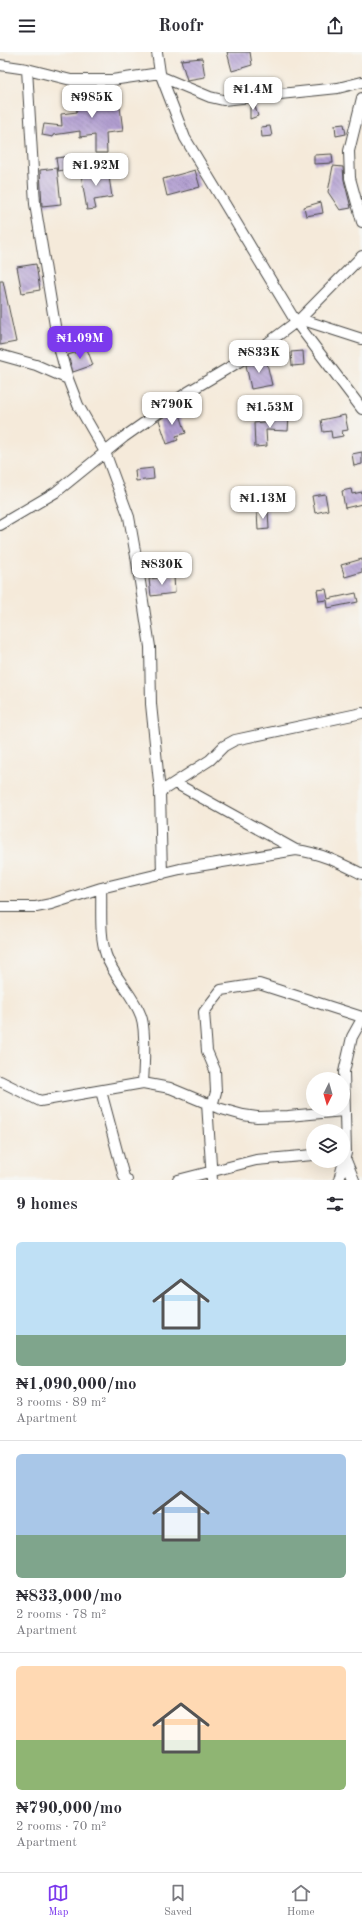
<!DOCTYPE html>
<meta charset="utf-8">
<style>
body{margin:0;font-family:"Old Standard TT",serif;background:#f2f2f3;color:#2b2b33;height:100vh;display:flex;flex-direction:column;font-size:15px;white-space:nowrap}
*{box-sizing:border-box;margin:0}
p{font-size:13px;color:#7c7c81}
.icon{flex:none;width:22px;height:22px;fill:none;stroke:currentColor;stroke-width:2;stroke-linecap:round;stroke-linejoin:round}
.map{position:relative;height:1128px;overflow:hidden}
.side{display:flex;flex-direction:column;background:#fff;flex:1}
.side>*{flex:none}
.needle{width:26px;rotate:185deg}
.tools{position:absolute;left:306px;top:1020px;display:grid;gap:8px}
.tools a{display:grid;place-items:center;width:44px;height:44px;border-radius:50%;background:#fff;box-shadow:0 4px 16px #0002;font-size:20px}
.price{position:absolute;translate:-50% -34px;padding:0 9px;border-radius:8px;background:#fff;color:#222;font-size:13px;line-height:26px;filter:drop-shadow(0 1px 2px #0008)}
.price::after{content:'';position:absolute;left:50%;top:24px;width:12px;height:9px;margin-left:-6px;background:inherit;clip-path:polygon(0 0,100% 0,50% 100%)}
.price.current{background:#7c3aed;color:#fff}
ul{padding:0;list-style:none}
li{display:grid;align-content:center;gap:8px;height:212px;padding:0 16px}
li+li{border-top:1px solid #e1e1e2}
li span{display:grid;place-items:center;height:124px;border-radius:6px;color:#555}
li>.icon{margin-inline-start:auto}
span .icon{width:72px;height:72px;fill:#fffc;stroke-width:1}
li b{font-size:17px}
h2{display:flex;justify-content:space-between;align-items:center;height:48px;padding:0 16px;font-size:17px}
header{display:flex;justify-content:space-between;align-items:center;height:52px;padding:0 16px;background:#fff;font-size:18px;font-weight:700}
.menu{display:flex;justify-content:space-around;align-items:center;height:56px;border-top:1px solid #e1e1e2;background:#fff;font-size:11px;color:#7c7c81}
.menu a{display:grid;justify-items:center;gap:2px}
.menu .current{color:#7c3aed}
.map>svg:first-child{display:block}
.building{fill:url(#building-back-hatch)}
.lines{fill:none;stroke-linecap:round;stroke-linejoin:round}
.minor-casing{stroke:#494845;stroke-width:12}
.minor{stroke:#fff;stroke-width:10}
</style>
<header><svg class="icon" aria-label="menu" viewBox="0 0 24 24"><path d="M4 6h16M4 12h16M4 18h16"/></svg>Roofr<svg class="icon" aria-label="share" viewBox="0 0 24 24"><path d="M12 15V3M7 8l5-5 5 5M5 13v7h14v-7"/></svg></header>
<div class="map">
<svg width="362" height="1128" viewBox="0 0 362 1128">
<defs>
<pattern id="building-back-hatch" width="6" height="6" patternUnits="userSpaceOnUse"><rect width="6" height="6" fill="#b29fd1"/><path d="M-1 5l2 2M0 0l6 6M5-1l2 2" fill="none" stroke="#9182aa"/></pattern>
</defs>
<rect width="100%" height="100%" fill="#f6f6f2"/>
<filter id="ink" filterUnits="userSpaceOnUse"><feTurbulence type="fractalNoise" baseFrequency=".025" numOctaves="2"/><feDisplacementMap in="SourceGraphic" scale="8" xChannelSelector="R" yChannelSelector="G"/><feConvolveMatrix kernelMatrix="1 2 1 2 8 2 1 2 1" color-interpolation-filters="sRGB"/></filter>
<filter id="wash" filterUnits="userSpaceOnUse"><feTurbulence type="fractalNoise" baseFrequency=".012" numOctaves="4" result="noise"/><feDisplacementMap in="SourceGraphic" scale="16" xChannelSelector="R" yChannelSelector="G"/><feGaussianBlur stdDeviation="0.9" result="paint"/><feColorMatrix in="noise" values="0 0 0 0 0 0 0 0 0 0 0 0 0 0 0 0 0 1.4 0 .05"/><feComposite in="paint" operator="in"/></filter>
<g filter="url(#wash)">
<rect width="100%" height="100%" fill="#f5eada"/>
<g id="blocks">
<path class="building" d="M227 0H250L252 13 232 19Z
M202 6 205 25 187 28 181 8Z
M118 39 123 79 106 81 107 101H95V83L80 85V79L53 83V85L42 83 44 72 62 74 61 62 77 60 75 45Z
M254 51 258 64 250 67V52Z
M344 72 346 82 336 84 335 73Z
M270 74 272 84 262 85 261 75Z
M332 102 333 111 314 112V103Z
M73 104 75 116 58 119 56 106Z
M333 114 343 115 344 128 351 156 340 158 328 140Z
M57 116 61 152 42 154 40 118Z
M108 118 112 145 94 148 96 157 87 158 81 122Z
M195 118 200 135 167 144 163 127Z
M321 150 323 161 306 164 304 155Z
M36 212 40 238 22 241 17 215Z
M0 229H3L16 290 0 293Z
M87 297 93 313 73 320 68 303Z
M303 299 304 313 292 314 291 300Z
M265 303 272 333 251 337 246 313 254 312V308Z
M178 356 186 381 176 384 178 388 167 392 159 368Z
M272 363 289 364 288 379 266 378 267 394 255 395 254 371 272 369Z
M345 363 348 378 342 379 343 384 332 386 331 379 323 380 321 368Z
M362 400V412L354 414 352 402Z
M153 416 154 427 136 429 135 418Z
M351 437 352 442 362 440V452L345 456 342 439Z
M325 442 328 458 315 461 312 444Z
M268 458 269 477 258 478 257 459Z
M362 507V520L345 525 341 513Z
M174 524 175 541 151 544 149 527Z
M326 537 328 547 356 541 358 550 328 556 327 548 319 549 317 538Z"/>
</g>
</g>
<g filter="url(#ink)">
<use href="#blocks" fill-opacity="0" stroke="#494845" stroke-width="1"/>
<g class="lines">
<defs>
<path id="minor" d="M157 0 160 21 185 86 296 270 362 357
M0 13 27 17 71 28H112L160 21
M27 17 35 152 58 292 68 327 78 353 105 400 129 465 137 510 150 595 151 652 160 740 162 822
M162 25 210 45 223 48 338 36 362 30
M362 46 349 99 350 126 362 170
M300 267 362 287
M0 303 36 313 68 327
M0 473 56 440 124 385 188 340 257 299 300 267 362 204
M175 731 296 798
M160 740 210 708 224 694 235 688 362 661
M101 836C102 858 99 882 106 903 113 925 133 942 141 964 146 978 144 1015 143 1031
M0 855H36L51 852 101 836 180 817 296 798C321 801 340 811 362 822
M0 1029 40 1049 143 1031 170 1036 218 1056 243 1063 257 1065 288 1064 344 1059
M101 1039 124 1125 127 1128
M207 1051 212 1128
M212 1054 216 1040 215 1018 207 999 204 960 221 938 259 932 362 965
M345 1106 354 1128
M178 1128 256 1108 313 1103
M339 1128 346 1101 344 1020 352 985 362 967"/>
</defs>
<use href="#minor" class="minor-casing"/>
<use href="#minor" class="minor"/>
</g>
</g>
</svg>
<div class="tools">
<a><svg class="needle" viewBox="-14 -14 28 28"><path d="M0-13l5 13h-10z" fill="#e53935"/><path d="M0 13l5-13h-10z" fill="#7c7c81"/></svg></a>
<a><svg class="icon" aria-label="layers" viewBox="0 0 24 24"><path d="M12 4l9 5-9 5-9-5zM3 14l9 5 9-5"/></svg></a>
</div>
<b class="price" style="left:253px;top:59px">₦1.4M</b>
<b class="price" style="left:92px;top:67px">₦985K</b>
<b class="price" style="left:96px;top:135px">₦1.92M</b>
<b class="price current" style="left:80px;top:308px">₦1.09M</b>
<b class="price" style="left:259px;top:322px">₦833K</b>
<b class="price" style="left:172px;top:374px">₦790K</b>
<b class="price" style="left:270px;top:377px">₦1.53M</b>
<b class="price" style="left:263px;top:468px">₦1.13M</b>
<b class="price" style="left:162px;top:534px">₦830K</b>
</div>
<section class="side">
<h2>9 homes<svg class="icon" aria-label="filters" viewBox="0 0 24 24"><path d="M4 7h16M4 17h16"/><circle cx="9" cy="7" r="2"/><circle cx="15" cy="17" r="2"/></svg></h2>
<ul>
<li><span style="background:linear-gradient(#bfe0f5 75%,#7fa58c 0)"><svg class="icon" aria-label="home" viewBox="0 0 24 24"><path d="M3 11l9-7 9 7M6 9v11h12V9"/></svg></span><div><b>₦1,090,000/mo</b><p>3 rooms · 89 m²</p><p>Apartment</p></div></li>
<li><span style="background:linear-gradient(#a9c7e8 65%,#7fa58c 0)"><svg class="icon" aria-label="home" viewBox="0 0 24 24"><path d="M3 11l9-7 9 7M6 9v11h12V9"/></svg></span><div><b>₦833,000/mo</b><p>2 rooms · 78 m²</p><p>Apartment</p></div></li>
<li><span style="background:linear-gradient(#ffd9b3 60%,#8fb573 0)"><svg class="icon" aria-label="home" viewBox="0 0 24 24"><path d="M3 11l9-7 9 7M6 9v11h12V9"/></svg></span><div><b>₦790,000/mo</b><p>2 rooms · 70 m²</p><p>Apartment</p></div></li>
</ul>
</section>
<nav class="menu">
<a class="current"><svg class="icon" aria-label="map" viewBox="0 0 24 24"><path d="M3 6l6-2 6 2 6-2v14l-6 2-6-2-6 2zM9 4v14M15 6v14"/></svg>Map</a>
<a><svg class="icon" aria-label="saved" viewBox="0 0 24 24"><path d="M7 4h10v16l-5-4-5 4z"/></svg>Saved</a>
<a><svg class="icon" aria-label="home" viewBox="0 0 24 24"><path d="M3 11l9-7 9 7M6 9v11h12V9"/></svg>Home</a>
</nav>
